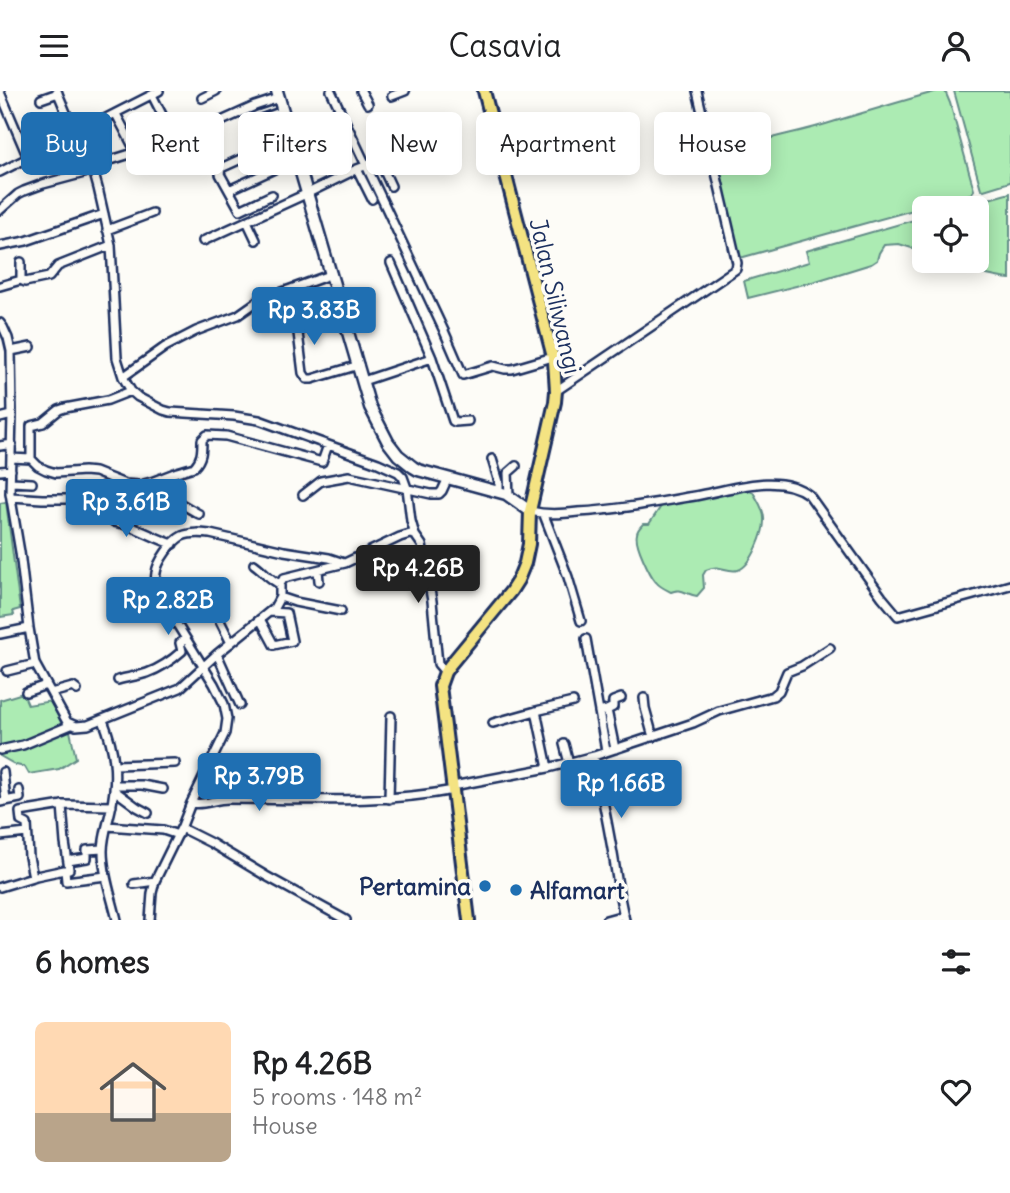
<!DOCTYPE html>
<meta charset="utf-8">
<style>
body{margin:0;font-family:Delius,sans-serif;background:#f6f6f6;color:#202124;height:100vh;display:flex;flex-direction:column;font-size:26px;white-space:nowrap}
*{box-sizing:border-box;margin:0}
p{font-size:23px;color:#757577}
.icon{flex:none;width:38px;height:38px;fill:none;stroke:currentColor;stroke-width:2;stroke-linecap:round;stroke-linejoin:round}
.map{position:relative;height:829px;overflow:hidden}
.details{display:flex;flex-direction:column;background:#fff;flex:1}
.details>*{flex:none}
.banner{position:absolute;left:21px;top:21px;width:970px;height:63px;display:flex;gap:14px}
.fabs{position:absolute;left:912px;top:105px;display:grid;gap:14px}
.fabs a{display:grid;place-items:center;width:77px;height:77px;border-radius:10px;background:#fff;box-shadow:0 4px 18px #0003;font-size:35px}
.price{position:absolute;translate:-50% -60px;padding:0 16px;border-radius:7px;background:#1f6fb2;color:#fff;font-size:23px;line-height:46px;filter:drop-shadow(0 2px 4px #0008)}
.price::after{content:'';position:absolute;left:50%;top:42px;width:21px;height:16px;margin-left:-10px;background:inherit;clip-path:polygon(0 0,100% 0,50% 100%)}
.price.active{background:#222;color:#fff}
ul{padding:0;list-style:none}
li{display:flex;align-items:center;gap:21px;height:175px;padding:0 35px}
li+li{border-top:2px solid #e0e0e0}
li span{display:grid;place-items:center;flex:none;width:196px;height:140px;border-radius:10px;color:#555}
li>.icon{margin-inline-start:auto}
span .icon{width:84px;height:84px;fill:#fffc;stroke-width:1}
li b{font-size:30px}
h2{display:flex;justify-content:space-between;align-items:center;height:84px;padding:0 35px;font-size:30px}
.pill{padding:0 24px;border-radius:10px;background:#fff;box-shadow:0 4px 18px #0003;font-size:24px;line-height:63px}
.pill.active{background:#1f6fb2;color:#fff}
header{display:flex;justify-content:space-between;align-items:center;height:91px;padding:0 35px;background:#fff;font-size:32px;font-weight:600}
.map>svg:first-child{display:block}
.green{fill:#acebb3;stroke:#648d88;stroke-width:2}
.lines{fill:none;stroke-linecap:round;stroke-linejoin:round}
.minor-casing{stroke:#1b2f5e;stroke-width:12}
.secondary-casing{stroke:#1b2f5e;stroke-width:15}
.primary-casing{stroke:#1b2f5e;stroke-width:16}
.minor{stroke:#fdfcf7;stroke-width:7}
.secondary{stroke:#fdfcf7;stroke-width:10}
.primary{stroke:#f4e382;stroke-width:10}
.poi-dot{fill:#1f6fb2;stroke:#fdfcf7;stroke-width:2.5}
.labels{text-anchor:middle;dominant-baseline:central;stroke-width:7;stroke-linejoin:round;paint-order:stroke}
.street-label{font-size:24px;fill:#1b2f5e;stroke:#fdfcf7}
.poi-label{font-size:24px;font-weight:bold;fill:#1b2f5e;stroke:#fdfcf7;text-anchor:end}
</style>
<header><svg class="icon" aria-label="menu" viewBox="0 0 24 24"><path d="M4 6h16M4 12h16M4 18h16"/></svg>Casavia<svg class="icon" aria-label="person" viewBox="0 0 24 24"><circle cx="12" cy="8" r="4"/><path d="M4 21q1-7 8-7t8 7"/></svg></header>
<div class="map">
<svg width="1010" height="829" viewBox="0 0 1010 829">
<rect width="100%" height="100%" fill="#fdfcf7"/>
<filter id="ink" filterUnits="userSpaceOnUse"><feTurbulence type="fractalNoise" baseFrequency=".0143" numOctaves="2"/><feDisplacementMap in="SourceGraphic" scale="14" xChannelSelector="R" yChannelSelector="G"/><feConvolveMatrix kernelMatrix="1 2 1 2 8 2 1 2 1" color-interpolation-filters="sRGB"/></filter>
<g filter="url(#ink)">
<path class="green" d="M938 0H945L950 12 974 99 971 103 740 167 733 142 718 68C749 49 785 45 819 35 859 23 898 11 938 0Z
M954 0H1010V91L984 99 981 98Z
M1010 102V188C987 186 964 178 943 170H976V117H956Z
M924 126V161L899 153 884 154 879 162 877 169 871 173 816 190 748 207 744 190 809 171 806 160Z
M744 399 753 401C757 409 764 418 764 427 765 440 752 475 738 479 726 482 720 472 706 479L703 484 704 497 697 505C687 504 681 496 671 501 665 498 660 496 656 491 650 484 634 452 637 443 637 439 641 435 643 433H649L662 414 723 403 737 402Z
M6 411 20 518 13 520 14 524 0 526V412Z
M23 602 28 614 51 610 64 638 70 640 76 667 59 678 29 683 25 676 16 674 0 665V609Z"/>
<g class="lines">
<defs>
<path id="minor" d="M57 0 75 43 93 79 98 97 111 154 117 267 123 286 131 300 138 306 163 319 170 321 234 325 259 329 378 372 398 381 403 386 407 397 411 430 415 444 422 454 432 510 438 573 445 581
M331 0 444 240 463 284 493 275 505 278H512L553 266
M361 0 368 13
M0 1 28 67
M152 4 175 49
M392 5 405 0
M202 7 216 0
M41 8 58 2
M116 23 136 61
M263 58 221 77 220 83 240 119 272 104
M379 69 391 95
M357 78 372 108
M272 79 253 36 255 30 283 20
M0 81 159 0
M229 99 298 67
M0 119 18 103 24 100 43 93 84 82 111 69 188 45 255 15 279 7
M247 130 256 149
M107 139 152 122
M203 150 308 102 357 78 388 66 414 47
M0 155 26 150 104 123
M21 189 25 191 49 186 58 175 111 154
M0 195 21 189V171
M288 199 298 242 303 282 307 288H312L359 274
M0 232 3 236 8 247 11 260 12 324 10 402 20 461 29 537 35 573 67 631 76 635 88 634 180 597 217 563 274 517 280 506V493L284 487 345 472 400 446 410 443 415 444
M11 260 31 256
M432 267 453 330 455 331 468 330
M123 286 165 256 196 240 238 224 258 210 332 183
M363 290 432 267 391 172
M556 300 736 178 737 172 697 0
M0 327 12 324
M0 355 12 353
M11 367 31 368 38 375 46 379 56 382 84 380 95 381 125 393 140 394 151 391 177 381 194 376C202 368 202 360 202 349L207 344 226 345 322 371 328 354
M31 368V335L43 332 59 319 65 317 108 309 131 300
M492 368 499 391V401
M0 380 11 379
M156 390 158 403C173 406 185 416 199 423
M11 391 32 392
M303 404 321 390 349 385 431 403H439L442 400 448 387
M509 405 508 382 516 375
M11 406 42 408H98L107 413 108 423 114 431C135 434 152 447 173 453
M530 420C547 424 561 423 578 421 619 419 659 411 700 404 733 398 779 381 809 404L882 506 898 525 1010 494
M544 424 568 486 581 530
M254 473C264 480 270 489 280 493
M318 479 319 490
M280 506 295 511 341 520
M217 524 231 552
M260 528 274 554 292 550 286 522 270 521
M0 543 29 537
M586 548 606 660
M217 563 240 614
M7 580 35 573
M118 589C128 586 138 585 147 582 161 577 172 569 182 560L180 552 186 548
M26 601 46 594
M51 602 73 596 77 599
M644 607 645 617 653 646
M607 619 613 616V610L621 607
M536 620 573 611
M599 621 607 619 615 658
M103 629C115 659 118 685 111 718 108 732 103 746 103 760 103 783 112 807 117 829
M493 632 536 620 548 677
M564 653 569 672
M0 659 23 654 71 634
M594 665C601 698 607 730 613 763 617 786 619 807 625 829
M115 674 175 672
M3 681 6 710
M203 689 220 692
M115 694H142L163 698
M453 695 548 677 594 665 693 632 719 620 773 605 779 600 787 581 802 575 830 557
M114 699 137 716 148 722
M389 708 391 625
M0 711 20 707 19 699
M191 712C203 715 215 708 228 708 303 708 379 713 454 699
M107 735 163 739 178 744
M181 737 211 752 266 785 346 829
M0 745 27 742
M68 770 87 767V759L103 758
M65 779 66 790 106 785
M33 786 29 766 27 733 21 730 20 721 63 714 112 715
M134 793 155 790
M0 796 36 785 69 778 65 752 62 714
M150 829 152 802 155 790 182 735 191 712 225 642 227 628 224 613 214 593 162 509C159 501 154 491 156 482 157 471 172 450 182 445 191 441 201 442 210 443L284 460 329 467 344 472
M606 829 624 824"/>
<path id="secondary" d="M277 0 370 316 388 351 398 364 413 376 418 379 506 403 530 420"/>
<path id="primary" d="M469 829 440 595 445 581 450 574 511 500 518 489 525 472 529 453 530 420 555 311 556 300 554 270 484 0"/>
</defs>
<use href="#minor" class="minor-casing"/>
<use href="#secondary" class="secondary-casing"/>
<use href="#primary" class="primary-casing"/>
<use href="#minor" class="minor"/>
<use href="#secondary" class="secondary"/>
<use href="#primary" class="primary"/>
</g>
</g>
<g class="poi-dot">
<circle cx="485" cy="795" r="7"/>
<circle cx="516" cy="799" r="7"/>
</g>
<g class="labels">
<g class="street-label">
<text transform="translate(556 205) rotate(77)">Jalan Siliwangi</text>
</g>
<g class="poi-label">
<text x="471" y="795">Pertamina</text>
<text x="530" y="799" text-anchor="start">Alfamart</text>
</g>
</g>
</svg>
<div class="fabs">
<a><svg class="icon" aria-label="locate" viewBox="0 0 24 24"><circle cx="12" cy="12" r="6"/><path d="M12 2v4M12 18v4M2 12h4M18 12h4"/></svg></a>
</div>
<b class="price" style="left:314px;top:256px">Rp 3.83B</b>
<b class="price" style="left:126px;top:448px">Rp 3.61B</b>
<b class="price active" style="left:418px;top:514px">Rp 4.26B</b>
<b class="price" style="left:168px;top:546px">Rp 2.82B</b>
<b class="price" style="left:259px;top:722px">Rp 3.79B</b>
<b class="price" style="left:621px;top:729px">Rp 1.66B</b>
<div class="banner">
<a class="pill active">Buy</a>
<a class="pill">Rent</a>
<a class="pill">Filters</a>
<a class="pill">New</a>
<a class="pill">Apartment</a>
<a class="pill">House</a>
</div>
</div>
<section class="details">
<h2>6 homes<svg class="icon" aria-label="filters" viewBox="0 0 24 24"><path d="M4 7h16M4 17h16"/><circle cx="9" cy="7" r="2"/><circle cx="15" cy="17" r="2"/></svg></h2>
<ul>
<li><span style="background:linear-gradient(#ffd9b3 65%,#b9a48a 0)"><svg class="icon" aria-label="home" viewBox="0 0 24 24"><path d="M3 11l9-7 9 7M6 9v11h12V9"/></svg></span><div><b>Rp 4.26B</b><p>5 rooms · 148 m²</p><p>House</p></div><svg class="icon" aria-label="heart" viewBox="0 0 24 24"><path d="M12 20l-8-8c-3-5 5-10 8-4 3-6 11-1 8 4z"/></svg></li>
</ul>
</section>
